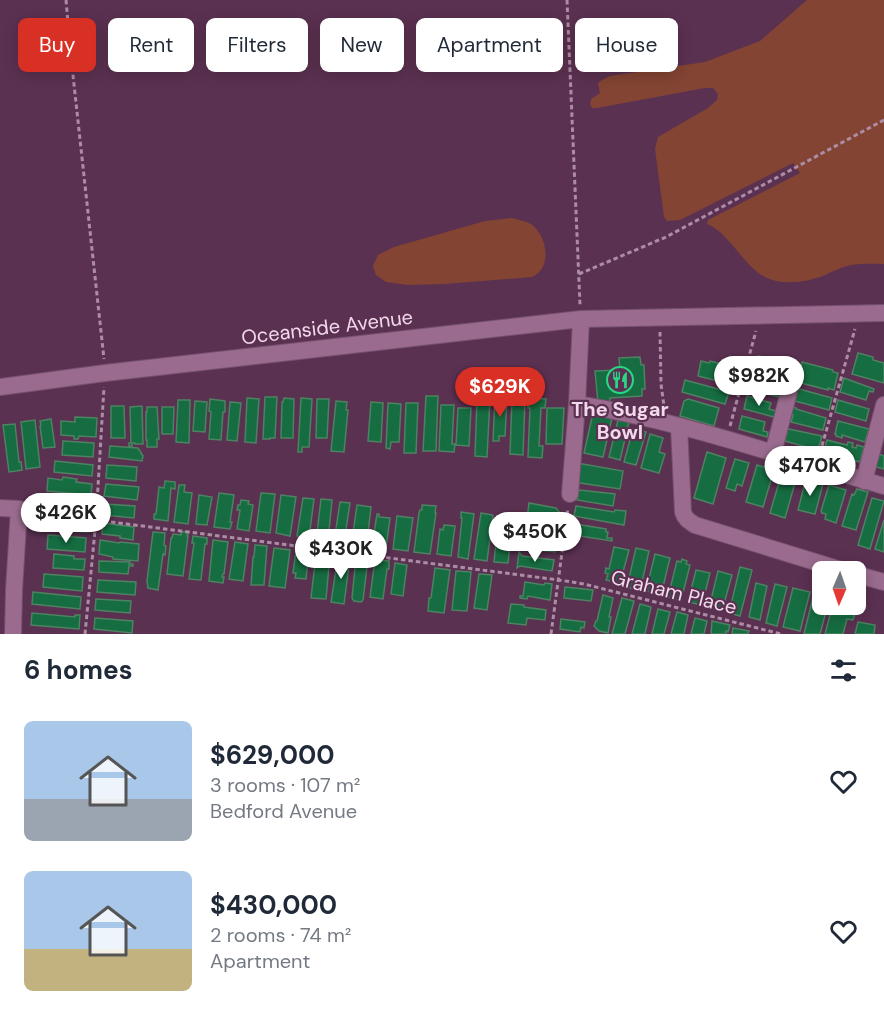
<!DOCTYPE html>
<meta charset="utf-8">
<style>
body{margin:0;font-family:"DM Sans",sans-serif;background:#f2f2f3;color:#1f2937;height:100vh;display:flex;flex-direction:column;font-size:22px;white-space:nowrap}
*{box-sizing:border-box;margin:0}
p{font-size:20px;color:#747a83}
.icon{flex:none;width:33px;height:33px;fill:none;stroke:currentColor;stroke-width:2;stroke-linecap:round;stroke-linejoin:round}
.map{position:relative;height:634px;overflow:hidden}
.side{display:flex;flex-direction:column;background:#fff;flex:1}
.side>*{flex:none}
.top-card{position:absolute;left:18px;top:18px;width:849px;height:54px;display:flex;gap:12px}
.needle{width:39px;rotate:182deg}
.buttons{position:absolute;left:812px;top:561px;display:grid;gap:12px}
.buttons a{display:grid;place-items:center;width:54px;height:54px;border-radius:9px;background:#fff;box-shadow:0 3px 15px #0003;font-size:30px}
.price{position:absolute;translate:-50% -51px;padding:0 14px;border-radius:21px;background:#fff;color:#222;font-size:20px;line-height:39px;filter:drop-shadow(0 2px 3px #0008)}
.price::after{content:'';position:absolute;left:50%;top:36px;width:18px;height:14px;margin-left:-9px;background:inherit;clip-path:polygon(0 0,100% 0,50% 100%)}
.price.on{background:#d93025;color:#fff}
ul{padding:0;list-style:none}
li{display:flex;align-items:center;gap:18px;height:150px;padding:0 24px}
li span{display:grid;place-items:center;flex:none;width:168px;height:120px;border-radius:9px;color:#555}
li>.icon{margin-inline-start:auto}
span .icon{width:72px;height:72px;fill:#fffc;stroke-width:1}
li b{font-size:26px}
h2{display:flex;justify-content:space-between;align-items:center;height:72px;padding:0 24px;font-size:26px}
.chip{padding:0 21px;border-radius:9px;background:#fff;box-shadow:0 3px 15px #0003;font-size:21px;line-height:54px}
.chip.on{background:#d93025;color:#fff}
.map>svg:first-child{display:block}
.green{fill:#834433}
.building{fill:#166d42;stroke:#4d8262;stroke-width:1.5}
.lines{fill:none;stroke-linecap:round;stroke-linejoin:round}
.minor-casing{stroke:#75516d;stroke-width:18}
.path{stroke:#ad8ca5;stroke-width:3;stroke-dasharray:4.5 3;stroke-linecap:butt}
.minor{stroke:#9a6b8e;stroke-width:16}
.labels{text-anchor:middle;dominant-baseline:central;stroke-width:4.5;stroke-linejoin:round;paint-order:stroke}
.street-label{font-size:20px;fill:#f3d9ec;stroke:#5b3151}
.poi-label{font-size:20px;font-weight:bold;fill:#f3d9ec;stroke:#5b3151}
</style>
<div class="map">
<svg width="884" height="634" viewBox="0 0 884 634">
<rect width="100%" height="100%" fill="#5b3151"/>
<path class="green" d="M807 0H884V264C872 264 859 263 847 266 839 268 832 272 825 275 809 282 782 286 765 277 743 266 729 232 707 224L708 220 800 173 793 163 680 220 667 221 664 217 655 149 658 137 708 108 717 100 718 94 713 88H705L597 108H592L590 104 591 99 600 93 598 83 602 80 610 76 705 62 760 41Z
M512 218C518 220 526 221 531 224 547 235 553 268 532 277L444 284 408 285 386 282 376 275 373 266 378 255 394 247 485 221Z"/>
<path class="building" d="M858 353 873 357V360L884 363V383L852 374Z
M759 356 771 359V361L775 362 777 358 787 361 782 377 756 371Z
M640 357 641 365H644L645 389H642V396L610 398V403H598L595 371 620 370 619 358Z
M701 361 709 363 710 361 726 365 725 367 734 369 730 384 698 376Z
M802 362 833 370V372L838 373 834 390 828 388V390L797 382Z
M752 376 778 383 775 393 779 394V397L749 389Z
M844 378 874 389 873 392 869 391 866 400 840 392Z
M685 380 729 392 725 404 682 392Z
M795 386 800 387 799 389 832 398 829 410 791 400Z
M426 396H438L436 451H423Z
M747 396 771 403 769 409 776 411 774 417 744 409Z
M265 397H277L275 438H270V439H263Z
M495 397 507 398 505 436H499V441H493Z
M247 398 259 399 256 443 245 442Z
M284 398 294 399 293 438H281L282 402H283Z
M301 398 312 399 309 447H302V452H298Z
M512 398 525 399 523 455 510 454Z
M529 398 546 399 545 408H541L539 446H543L542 458 528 457 530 408H528Z
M210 399 225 401V412H223L221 440 209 439 211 412 209 411Z
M317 399H329L327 438H316Z
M477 399H490L487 457 475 456Z
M688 399 719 408 714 426 680 416 684 401Z
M178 400H190L189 443 176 442Z
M838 400 869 409 866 421 835 412Z
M195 401 207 402 205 432 193 431Z
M336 401 347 402 346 410H348L344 452 331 451Z
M230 402 241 403 237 441 227 440Z
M371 402 383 403 381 442 368 441Z
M388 403 401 404 399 442H391L390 449 386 448Z
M406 403H418L416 453H404Z
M441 405H454L452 444H455L454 452 439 451Z
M111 406H124L125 438H111Z
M142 406 143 444H135V443H132V447L129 446V443H131L130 407Z
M790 406 796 408V409L826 418 823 430 791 422 793 415 788 414Z
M147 407H157L159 439H157V447H147V440H146V412H147Z
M162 407H174L173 434H162Z
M458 408H471L469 446 456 445Z
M547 408H564L562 444H546Z
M593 413 612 418 603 457 584 453Z
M742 416 765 422 763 431 768 432 767 437 739 429Z
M75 417 97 418 96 437 79 436 78 439H74V436L61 435V421L75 422Z
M51 419 55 447 43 448 40 426 41 425 40 421Z
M35 420 40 467 26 469 21 422Z
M618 420 629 422 620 460 609 457Z
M838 421 869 429 865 442 842 435V438L836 436V434H835Z
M15 424 19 462H21L22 470 9 472 3 425Z
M784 428 822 436 818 450 785 441 787 433 783 431Z
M633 429 646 432 636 465 624 462Z
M650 434 663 438 659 452 665 454 659 473 641 468Z
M827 440 847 445 848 442 853 443 852 447 856 448 857 445 864 447 860 462 824 452Z
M63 441 94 443 93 457 62 455Z
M110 446 138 448 143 456 142 461 109 457Z
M707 452 726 458 713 504 694 498Z
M877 453 884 456V469L873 466Z
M735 459 749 463 742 486 737 484 735 491 726 488Z
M55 461 93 465 92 476 54 472Z
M577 463 623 471 620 489 574 482Z
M107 465 137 467 136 481 106 478Z
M757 465 774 470 763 507 746 502Z
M782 472 797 476 785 518 770 513Z
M63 477 77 479 76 482 92 484 91 495 47 491 48 478 62 480Z
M806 479 823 484 815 514 798 510Z
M165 481 175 482V489L171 488 168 521 154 519V514H156L159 487 164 488Z
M106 484 139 487 137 500 104 496Z
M179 485H185L184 492 192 493 188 524 174 522Z
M829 485 846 490 836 523 825 519 826 514 822 513 821 511Z
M857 489 868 492 856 530 842 526 852 494 854 495Z
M579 490 615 494 613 506 577 500Z
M219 493 234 495 230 522H232L230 529 214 527Z
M261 493 275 494 270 533 256 531Z
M199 495 212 497 207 525 196 524Z
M281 495 296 497 290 536 276 533Z
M45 497 90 502 89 514 44 509Z
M303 498 314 499 309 538 297 536Z
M872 498 884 501 870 549 858 545Z
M321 499 332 500 328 541 315 540 316 533H317Z
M241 500 249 501 248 504 253 505 249 531 237 529 240 510H237L238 505H240Z
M340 502 350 503 344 543 334 542Z
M529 503 556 508 560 513 558 531 526 527Z
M105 504 135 506 134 518 104 515Z
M357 505 371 507 367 542 352 540Z
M422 505 436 506 435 513H436L430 554 414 552 419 513 420 510H422Z
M576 506 614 512 615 510 626 511 624 525 574 516Z
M461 512 474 514 468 559 458 557 462 518H461Z
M481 513 493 515 487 561 474 559Z
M377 514H379V517L390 518 386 548 372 546Z
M53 515H61V519L89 520 88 532 49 530V529L41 528 42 517 53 518Z
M397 516 413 518 408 551 393 549Z
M884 520V552L875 549Z
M103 523 134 527 133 540 120 538V536L102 534Z
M498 524 512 525 508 563 494 562Z
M575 524 606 529V532H608L607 538H612V541L573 535Z
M444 525 455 526 451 556 437 554 440 529 443 530Z
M153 532 165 533 164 545 166 546 165 555 163 554 158 590 148 588 147 581Z
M181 532H188L187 536H188L183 576 167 574 171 538H172L173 534 181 535Z
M48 535 86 538 85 552 47 549Z
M193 536 207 538V544H205L201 580 189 579 194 543H192Z
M526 536 556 540 555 552 524 548Z
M100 540 119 543 120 542 139 544 138 561 113 559V557L99 554Z
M213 540 228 542 224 574H223L222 577H224L223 583 209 581Z
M235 542 248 544 243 581 229 579Z
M255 545 267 546 264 585H251L253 557H254Z
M614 547 629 550 620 583 606 580 608 574 605 573 606 568 609 569Z
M274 548 290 550 285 588 269 586Z
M636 548 649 551 640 591 627 587Z
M296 551 309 552 306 579 295 578 296 573H293Z
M519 552 522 556 554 560 552 571 520 566 517 568Z
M317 553 330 555 326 599 311 598 315 563H312V560H316Z
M54 554 74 556V559H85L84 570 53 568Z
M655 554 670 558 661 595 646 591Z
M338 556 350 558 344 604 331 602Z
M356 558 368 559 363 600 361 602 354 601 352 598Z
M682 559 687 561 686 564 690 565 681 601 668 597 677 561 681 562Z
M375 560 389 561V569H387L383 599 370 597Z
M99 561 130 562 129 564H133V566H129L128 574 99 572Z
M395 563 407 565 403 596 391 594Z
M740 567 752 570 740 616 729 613Z
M435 568 450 570 444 613 428 611 429 598H431Z
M696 570 710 573 702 605 688 602Z
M456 571 471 572 467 611 452 610Z
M718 571 732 575 722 611 709 608Z
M44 574 83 577 82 591 43 587Z
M479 574 492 575 487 610 474 608Z
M98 580 136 582 135 595 97 592Z
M525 582 544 585 545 583 552 584 550 600 528 596 527 599 520 598V596H523Z
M756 583 767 586 760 620 749 617Z
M775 584 787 587 777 626 766 623Z
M565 587 593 590 591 601 564 598Z
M793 588 810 592 800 631 783 627Z
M33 592 81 597 80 609 32 604Z
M814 593 822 595V604H828L820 634H804Z
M603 595 613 598 609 617H611L608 633 599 631 594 626 596 621H597Z
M622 598 634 601 625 634H612Z
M96 599 131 601 130 613 95 610Z
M511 604 524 605V607L546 610 545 620 527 618 526 625 508 623Z
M640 604 651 607 645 634H632Z
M833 604H850L857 606 853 620 847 619 843 634H825Z
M658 609 670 612 664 634H652Z
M677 612 688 615 684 634H671Z
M32 613 75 617V615H80L79 629 31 625Z
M95 618 133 621 132 633 94 629Z
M695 618 707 621 704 634H691Z
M561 619 585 622 584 628 581 627 580 632 560 629Z
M712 621 730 625 728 632 726 631V634H711Z
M858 622 875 625 874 634H855Z
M733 628 749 631 748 634H732Z"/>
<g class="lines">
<defs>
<path id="minor" d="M0 387 105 373 581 319 884 313
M577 404C682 421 782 457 884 486
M679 426 683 512C685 519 689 521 695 525L848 572
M773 453 790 388
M864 481 884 405
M570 494 577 404 581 319
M0 508 19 509 14 590 13 634
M855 574 884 582"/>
</defs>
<use href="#minor" class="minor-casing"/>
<path class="path" d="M66 0 71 57 104 359
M567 0 580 305
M579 274 666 237 884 120
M660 332 661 384 664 406
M730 426 756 331
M820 453 855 329
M96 520 559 580 584 584 781 634
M85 634 96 520 104 387
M551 634 568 508"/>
<use href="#minor" class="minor"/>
</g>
<defs>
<symbol id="restaurant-ring" viewBox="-11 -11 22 22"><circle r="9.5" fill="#5b3151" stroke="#27d885" stroke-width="1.5"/><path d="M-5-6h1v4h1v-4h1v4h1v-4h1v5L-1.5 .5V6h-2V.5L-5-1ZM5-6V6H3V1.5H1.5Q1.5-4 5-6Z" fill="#27d885"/></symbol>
</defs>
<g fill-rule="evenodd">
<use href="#restaurant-ring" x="605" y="365" width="30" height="30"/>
</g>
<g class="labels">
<g class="street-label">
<text transform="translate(327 327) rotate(-7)">Oceanside Avenue</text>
<text transform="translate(674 592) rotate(14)">Graham Place</text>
</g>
<g class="poi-label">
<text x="620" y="409">The Sugar<tspan x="620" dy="23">Bowl</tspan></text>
</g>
</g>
</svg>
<div class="buttons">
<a><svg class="needle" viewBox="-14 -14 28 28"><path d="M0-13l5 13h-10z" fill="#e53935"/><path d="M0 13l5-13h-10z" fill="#747a83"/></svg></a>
</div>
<b class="price" style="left:759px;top:407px">$982K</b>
<b class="price on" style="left:500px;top:418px">$629K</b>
<b class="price" style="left:810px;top:497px">$470K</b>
<b class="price" style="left:66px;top:544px">$426K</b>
<b class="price" style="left:535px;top:563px">$450K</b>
<b class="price" style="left:341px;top:580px">$430K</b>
<div class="top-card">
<a class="chip on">Buy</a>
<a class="chip">Rent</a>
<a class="chip">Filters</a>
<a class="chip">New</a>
<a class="chip">Apartment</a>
<a class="chip">House</a>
</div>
</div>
<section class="side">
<h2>6 homes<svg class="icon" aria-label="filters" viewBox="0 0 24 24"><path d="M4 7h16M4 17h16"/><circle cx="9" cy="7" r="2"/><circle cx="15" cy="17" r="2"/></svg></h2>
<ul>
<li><span style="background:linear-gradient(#a9c7e8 65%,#9aa5b1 0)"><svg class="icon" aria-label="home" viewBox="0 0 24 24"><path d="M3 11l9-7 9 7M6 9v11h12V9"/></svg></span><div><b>$629,000</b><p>3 rooms · 107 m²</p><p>Bedford Avenue</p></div><svg class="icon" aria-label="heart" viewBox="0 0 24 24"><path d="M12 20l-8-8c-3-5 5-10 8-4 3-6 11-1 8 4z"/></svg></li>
<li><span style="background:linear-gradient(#a9c7e8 65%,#c2b280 0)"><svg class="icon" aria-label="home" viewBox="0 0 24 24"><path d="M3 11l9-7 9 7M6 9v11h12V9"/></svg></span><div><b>$430,000</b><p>2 rooms · 74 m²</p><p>Apartment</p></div><svg class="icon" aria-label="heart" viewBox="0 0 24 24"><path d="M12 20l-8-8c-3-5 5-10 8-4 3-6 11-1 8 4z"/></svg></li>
</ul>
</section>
